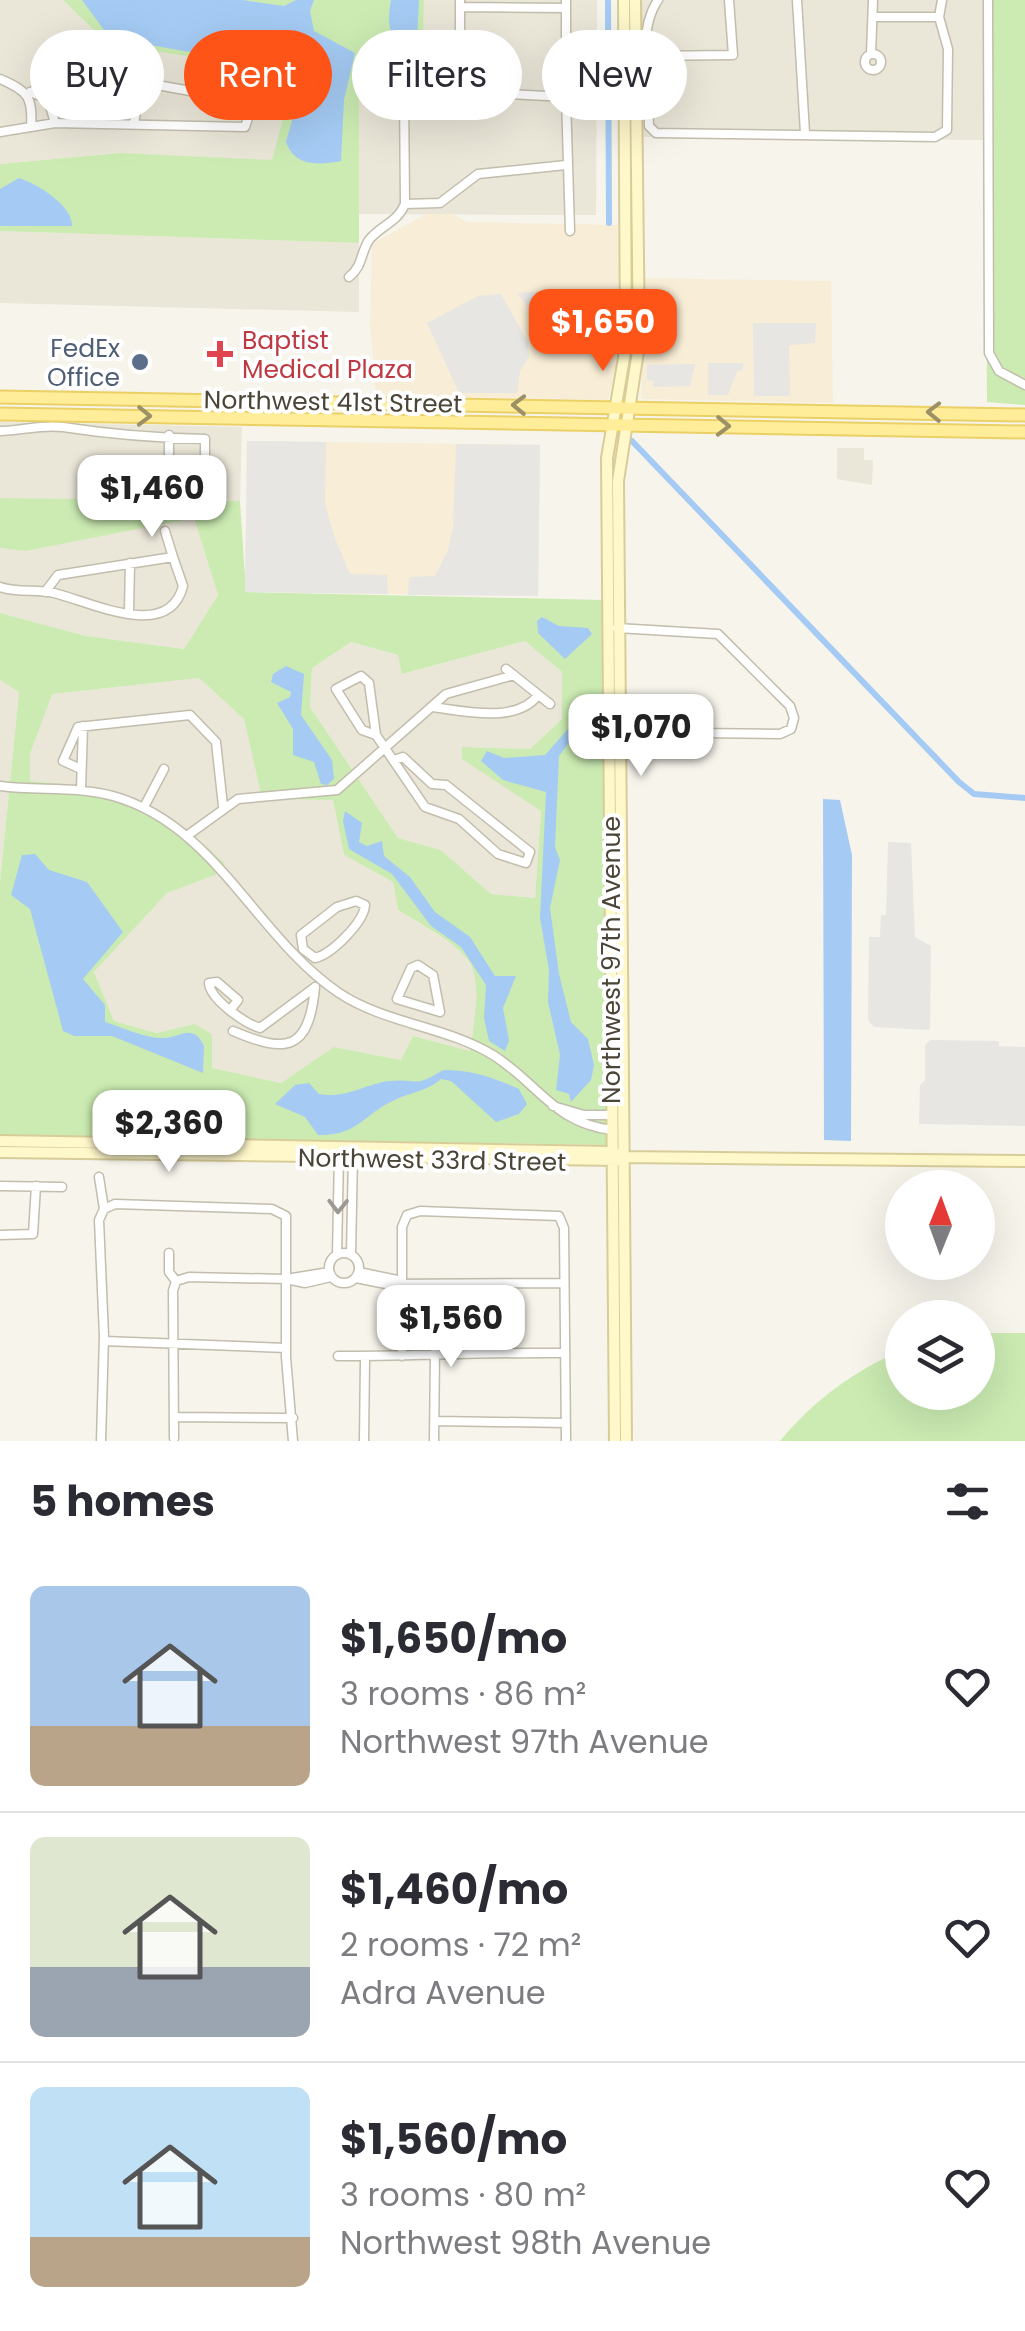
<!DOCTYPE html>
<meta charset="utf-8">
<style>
body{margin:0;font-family:Poppins,sans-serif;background:#f2f2f3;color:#2b2b33;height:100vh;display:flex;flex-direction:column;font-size:38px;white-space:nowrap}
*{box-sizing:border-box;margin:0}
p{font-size:32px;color:#7c7c81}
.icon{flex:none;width:55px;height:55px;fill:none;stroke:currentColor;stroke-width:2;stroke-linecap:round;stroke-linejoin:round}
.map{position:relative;height:1441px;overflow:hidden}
.details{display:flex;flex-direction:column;background:#fff;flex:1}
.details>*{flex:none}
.banner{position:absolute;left:30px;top:30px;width:965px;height:90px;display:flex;gap:20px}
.needle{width:65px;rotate:1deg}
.tools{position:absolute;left:885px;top:1170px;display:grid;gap:20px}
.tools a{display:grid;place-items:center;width:110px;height:110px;border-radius:50%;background:#fff;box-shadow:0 10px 40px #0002;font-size:50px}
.price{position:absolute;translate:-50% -85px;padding:0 22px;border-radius:20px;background:#fff;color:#222;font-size:32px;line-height:65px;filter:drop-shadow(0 2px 5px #0008)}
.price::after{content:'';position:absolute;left:50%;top:60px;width:30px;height:22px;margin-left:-15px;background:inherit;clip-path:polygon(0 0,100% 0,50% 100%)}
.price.selected{background:#ff5418;color:#fff}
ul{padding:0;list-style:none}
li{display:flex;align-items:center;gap:30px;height:250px;padding:0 30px}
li+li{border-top:2px solid #e1e1e2}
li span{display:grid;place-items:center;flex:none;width:280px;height:200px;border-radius:15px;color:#555}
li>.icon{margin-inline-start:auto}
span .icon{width:120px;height:120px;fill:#fffc;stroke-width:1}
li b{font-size:42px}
h2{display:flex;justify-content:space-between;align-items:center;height:120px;padding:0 30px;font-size:42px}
.chip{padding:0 35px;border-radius:45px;background:#fff;box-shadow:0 10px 40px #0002;font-size:35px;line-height:90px}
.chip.selected{background:#ff5418;color:#fff}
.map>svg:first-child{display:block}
.residential{fill:#eae6d8}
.commercial{fill:#f8edd6}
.green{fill:#cbebb2;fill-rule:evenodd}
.parking{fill:#e7e6e2}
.water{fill:#a5cbf4}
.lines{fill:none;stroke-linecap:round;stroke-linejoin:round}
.canal{stroke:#a5cbf4;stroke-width:6}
.street-casing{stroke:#c2bdac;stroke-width:11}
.secondary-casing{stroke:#d8cd99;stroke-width:14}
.primary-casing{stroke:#ead065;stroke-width:15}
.street{stroke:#fff;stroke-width:8}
.secondary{stroke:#fff8cb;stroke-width:10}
.primary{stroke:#ffed9a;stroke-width:11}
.oneway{stroke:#9c9164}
.oneway2{stroke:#9c9992}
.health-dot{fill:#e0444e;stroke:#fff;stroke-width:4}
.service-dot{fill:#5c6f8a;stroke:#fff;stroke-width:4}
.labels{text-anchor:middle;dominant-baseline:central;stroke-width:8;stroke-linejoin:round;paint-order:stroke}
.health-label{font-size:25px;fill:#be3a42;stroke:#fff;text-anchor:start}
.service-label{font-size:25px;fill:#4e5e75;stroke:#fff;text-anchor:end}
.street-label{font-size:25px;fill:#4b4538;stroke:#fff}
</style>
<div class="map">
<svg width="1025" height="1441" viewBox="0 0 1025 1441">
<rect width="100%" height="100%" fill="#f6f4eb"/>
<path class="residential" d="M0 0H63L108 44 263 68 279 47 300 53 272 161 120 153 0 164Z
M424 0H597L596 215 359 214V55L423 54Z
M641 0H985L984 140 640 137Z
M0 231 359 243V312L0 303Z
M0 422 242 427 240 501 0 498Z
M837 448H864V460H873L872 485 837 479Z
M194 518 218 595 184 649 86 636 0 613V548L26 551Z
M525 641 562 672V719L530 749 463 747 541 811 535 898 491 894 441 850 398 838 310 707 312 668 351 642 398 655 403 674Z
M199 678 244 719 262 799 333 800 344 855 393 882 398 910 462 950 480 985 470 1051 413 1036 402 1060 334 1047 281 1083 211 1068 194 1024 158 1033 114 1021 94 972 167 893 215 875 96 787 30 781V754L51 694Z
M0 680 19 692 0 882Z"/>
<path class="commercial" d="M426 214H452L467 222 618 225 619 357 608 400 376 396 370 323 372 244Z
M644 278 831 281 833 403 641 399Z
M247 441 540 445 538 596 245 592Z"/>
<path class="green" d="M63 0H424L423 55H359V243L0 231V164L120 153 272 160 300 53 279 47 263 68 108 44Z
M985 0H1025V405L987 402Z
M0 498 240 501 246 592 603 600 607 1145 0 1135V882L19 692 0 680V613L86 636 184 649 218 595 194 518 26 551 0 548ZM525 641 562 672V719L530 749 462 747V759L541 811 535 898 491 894 441 850 398 838 310 707 312 668 351 642 398 655 402 674ZM199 678 244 719 262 799 333 800 344 855 393 882 398 910C478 959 485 955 470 1051L413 1036 401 1060 334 1047 281 1083 212 1068V1034L194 1024 157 1033 114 1021 94 972 167 893 215 875 225 864C158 797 122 789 30 781V754L52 694Z
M978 1333H1025V1441H780C814 1400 854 1371 902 1350V1392H978Z"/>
<path class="parking" d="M524 292 585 293 589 296V321L537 320 518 294Z
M501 294 528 342 529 357 520 371 517 393H459L427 323 478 296Z
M753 323H816L815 343 789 345 790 396H754Z
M708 363H743V370L737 371 728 395H708Z
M695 364 690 386 653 387V381L647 380V365Z
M247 441 326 442 325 503 334 536 350 574 387 575 388 594 245 592Z
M456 444 540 445 538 596 408 595 409 577 435 576 448 550 453 527Z
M888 842 911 843 915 937 931 946 930 1030 874 1027 868 1020 869 937H880L881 915H886Z
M930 1040 999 1041V1046L1025 1047V1126L919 1124 920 1085 925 1080V1045Z"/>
<path class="water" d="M82 0H242L284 6 296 0H314L310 11 314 31 355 53 344 100 341 161C318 165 295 167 286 142L309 60 306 46 277 39 247 62 110 38Z
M391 0H419L417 43 402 45C386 33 388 18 391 0Z
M19 178C38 184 73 206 72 226H0V189Z
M542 617 559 626 588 628 592 634 565 659 538 633 537 621Z
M286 666 304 674 301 715 332 760 334 779 327 785 321 784 314 762 293 755V729L277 703 290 697 291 692 271 682 273 674Z
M578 702 590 728 588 736 568 744 559 756 555 847 560 860 550 908 559 974 571 1022 588 1039 594 1065 591 1080 571 1102 569 1094 556 1090 560 1055 548 1002 549 970 540 918 546 792 503 780 481 761 487 751 504 758 545 755 569 728 572 703Z
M823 799 840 800 852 855 851 1141 824 1140Z
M345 811 362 823 359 842 367 846 382 841 384 856 410 877 435 912 470 937 495 976H516L503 1008 509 1040 505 1051 489 1041 484 1018 486 985 461 947 431 926 392 874 349 849 343 821Z
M35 854 49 870 87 882 123 932 83 979 105 1005V1022C121 1027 145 1038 161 1038 179 1039 193 1021 204 1046L203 1073 112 1036H74L63 1031 30 909 11 895 22 855Z
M443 1070C472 1070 492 1077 519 1089L527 1104 519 1114 496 1122 451 1081 441 1079C427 1091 415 1091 397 1099 363 1113 360 1136 318 1135L305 1117 275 1104 295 1085 309 1083 319 1094C347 1099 364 1084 390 1081 419 1078 413 1089 443 1070Z"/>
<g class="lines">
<path class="canal" d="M608 0 609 223
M632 441 959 782 974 794 1025 798"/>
<defs>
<path id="street" d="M460 0V33
M658 0C636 32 648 88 649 126L656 133 935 137 947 130 948 49 939 17 942 0
M797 0 805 133
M988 0 989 353 999 371 1025 385
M460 7 566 8
M875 17H939
M566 37V0
M871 54 873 0
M865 62a8 8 0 1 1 16 0a8 8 0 1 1-16 0Z
M646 56 733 55 729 0
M0 79C28 91 33 97 31 127
M367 87 566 97 595 92
M30 92 48 99 55 123
M33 92 39 82 51 81 58 90 52 104
M566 97 570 231
M0 132 55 123 245 127 252 106 246 101 146 83 141 86 134 123
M405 204 440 203 478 174 566 165
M349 277C363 266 360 254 369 240 381 225 397 223 405 204L404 92
M0 431C21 431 41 424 63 427 108 434 158 438 205 439V466H169V435
M165 531 173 557
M0 587C18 593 36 589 54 593 91 602 169 642 183 586L173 557 58 575 45 592
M129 612 130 563
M506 669 550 704
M361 676 369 683 376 735 362 730 336 689Z
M432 707C464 711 517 724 538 695
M609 732 780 734 791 729 794 718 790 706 718 634 617 628
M376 735 425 807 459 819 498 854 526 863 530 852 446 785 432 784 403 757 394 760
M81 769 63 761 78 727 190 715 216 742 223 806
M0 786C38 791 76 786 113 796 216 825 255 936 339 993 386 1024 445 1026 493 1055 539 1084 554 1123 612 1130
M81 790 83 726
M144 807 164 769
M188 835 238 799 337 790 446 694 514 675
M356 901 365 905C364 922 332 954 315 958L303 949 301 935 337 907Z
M418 965 433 975 440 1012 397 999 411 968Z
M231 1009 238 1000 217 982 209 983C210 999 244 1023 260 1028L314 988
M233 1031C287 1054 309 1051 315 987
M553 1106 584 1115H612
M99 1177 104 1209 99 1220 104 1336 101 1441
M0 1186 62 1187
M104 1209 115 1204 272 1209 286 1216V1357L293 1441
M0 1235 33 1234 36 1186
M329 1268a15 15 0 1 1 30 0a15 15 0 1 1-30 0Z
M169 1253V1272L176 1281 173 1291 174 1438
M337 1255 339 1154
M351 1255 353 1154
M359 1272 402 1281
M356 1278 386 1284 564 1283
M286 1279 305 1283 331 1277
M176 1281 189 1277 286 1279 329 1272
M104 1341 286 1348
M338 1356C412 1356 489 1352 565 1353
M402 1356V1227L407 1215 420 1211 559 1216 564 1228 566 1441
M177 1417 293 1418
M437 1421 566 1423
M364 1441 365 1360
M434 1441 435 1352"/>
<path id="secondary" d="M0 1141 612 1152 623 1157 1025 1161
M0 1152 618 1160
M615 1441 607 458 626 346 624 0
M626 1441 618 481 639 345 635 0"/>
<path id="primary" d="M0 397 1025 415
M0 414 1025 432"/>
</defs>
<use href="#street" class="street-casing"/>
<use href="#secondary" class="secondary-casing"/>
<use href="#primary" class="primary-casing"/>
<use href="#street" class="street"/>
<use href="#secondary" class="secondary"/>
<use href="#primary" class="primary"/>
</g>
<defs><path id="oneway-chevron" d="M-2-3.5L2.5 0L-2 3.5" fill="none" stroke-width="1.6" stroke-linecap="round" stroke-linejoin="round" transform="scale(2.5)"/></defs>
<g class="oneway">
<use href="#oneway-chevron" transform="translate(519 405) rotate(-179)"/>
<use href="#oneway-chevron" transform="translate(934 412) rotate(-179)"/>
<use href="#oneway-chevron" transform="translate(144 416) rotate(1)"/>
<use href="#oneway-chevron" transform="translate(723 426) rotate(1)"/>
</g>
<use class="oneway2" href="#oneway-chevron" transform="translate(338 1206) rotate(91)"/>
<path class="health-dot" d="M215 339h10v10h10v10h-10v10h-10v-10h-10v-10h10z"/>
<circle class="service-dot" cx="140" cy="362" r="10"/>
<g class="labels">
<g class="health-label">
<text x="242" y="340">Baptist<tspan x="242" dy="29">Medical Plaza</tspan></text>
</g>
<g class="service-label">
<text x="120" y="348">FedEx<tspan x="120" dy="29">Office</tspan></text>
</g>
<g class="street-label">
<text transform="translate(333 402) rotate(1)">Northwest 41st Street</text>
<text transform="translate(611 960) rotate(-90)">Northwest 97th Avenue</text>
<text transform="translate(432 1160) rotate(1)">Northwest 33rd Street</text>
</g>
</g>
</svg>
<div class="tools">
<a><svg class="needle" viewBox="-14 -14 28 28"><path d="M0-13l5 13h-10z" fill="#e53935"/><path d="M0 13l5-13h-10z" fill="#7c7c81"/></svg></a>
<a><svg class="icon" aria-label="layers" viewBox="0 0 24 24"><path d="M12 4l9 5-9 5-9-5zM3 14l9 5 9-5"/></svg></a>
</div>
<b class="price selected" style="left:603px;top:374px">$1,650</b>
<b class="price" style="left:152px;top:540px">$1,460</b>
<b class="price" style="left:641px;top:779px">$1,070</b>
<b class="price" style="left:169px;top:1175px">$2,360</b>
<b class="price" style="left:451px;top:1370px">$1,560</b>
<div class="banner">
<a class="chip">Buy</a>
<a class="chip selected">Rent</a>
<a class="chip">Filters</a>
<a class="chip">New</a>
</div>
</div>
<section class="details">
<h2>5 homes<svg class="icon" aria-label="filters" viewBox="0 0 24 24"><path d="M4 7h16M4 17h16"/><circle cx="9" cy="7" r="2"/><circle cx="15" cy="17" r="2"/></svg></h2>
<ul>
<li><span style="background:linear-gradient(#a9c7e8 70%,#b9a48a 0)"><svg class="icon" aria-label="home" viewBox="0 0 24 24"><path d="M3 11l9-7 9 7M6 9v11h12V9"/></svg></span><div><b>$1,650/mo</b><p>3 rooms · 86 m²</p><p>Northwest 97th Avenue</p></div><svg class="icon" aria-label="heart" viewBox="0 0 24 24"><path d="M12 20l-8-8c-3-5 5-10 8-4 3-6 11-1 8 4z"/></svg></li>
<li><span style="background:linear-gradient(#dfe7d0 65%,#9aa5b1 0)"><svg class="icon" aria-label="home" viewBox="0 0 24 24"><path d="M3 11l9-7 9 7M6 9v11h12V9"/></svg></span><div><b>$1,460/mo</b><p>2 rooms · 72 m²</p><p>Adra Avenue</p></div><svg class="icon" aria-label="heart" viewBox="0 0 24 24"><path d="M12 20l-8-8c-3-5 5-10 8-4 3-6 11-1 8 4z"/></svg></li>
<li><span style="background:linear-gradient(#bfe0f5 75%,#b9a48a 0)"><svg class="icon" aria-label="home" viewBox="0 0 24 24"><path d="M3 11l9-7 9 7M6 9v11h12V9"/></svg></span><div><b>$1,560/mo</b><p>3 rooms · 80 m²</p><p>Northwest 98th Avenue</p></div><svg class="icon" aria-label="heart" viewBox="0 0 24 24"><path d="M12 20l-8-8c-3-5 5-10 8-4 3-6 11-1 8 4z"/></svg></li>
</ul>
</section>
